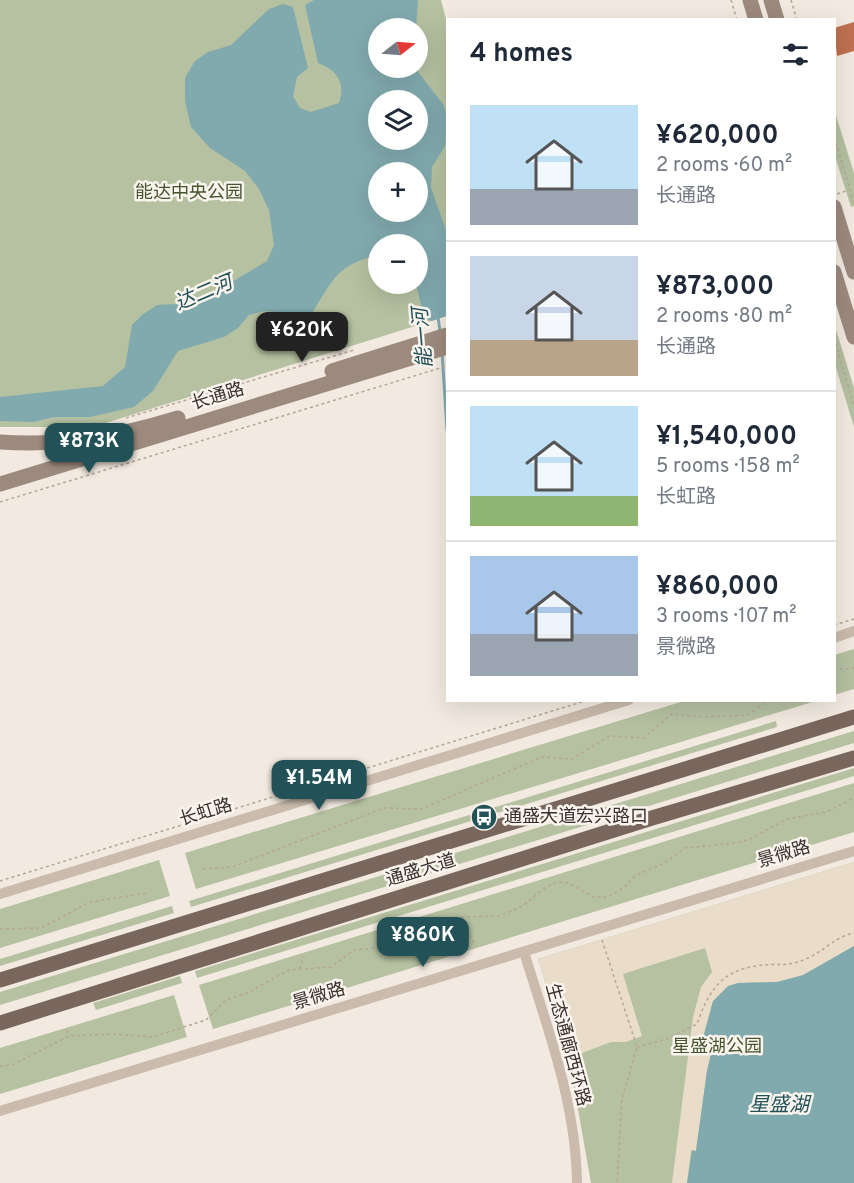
<!DOCTYPE html>
<meta charset="utf-8">
<style>
body{margin:0;font-family:Overpass,"Noto Sans SC",sans-serif;background:#f2f2f3;color:#1f2937;height:100vh;display:flex;flex-direction:column;font-size:22px;white-space:nowrap}
*{box-sizing:border-box;margin:0}
p{font-size:20px;color:#747a83}
.icon{flex:none;width:33px;height:33px;fill:none;stroke:currentColor;stroke-width:2;stroke-linecap:round;stroke-linejoin:round}
.map{position:relative;flex:1;overflow:hidden}
.sheet{position:absolute;left:446px;top:18px;width:390px;height:684px;display:flex;flex-direction:column;background:#fff;border-radius:0px;box-shadow:0 6px 24px #0002}
.sheet>*{flex:none}
.needle{width:39px;rotate:73deg}
.tools{position:absolute;left:368px;top:18px;display:grid;gap:12px}
.tools a{display:grid;place-items:center;width:60px;height:60px;border-radius:50%;background:#fff;box-shadow:0 6px 24px #0002;font-size:30px}
.price{position:absolute;translate:-50% -51px;padding:0 14px;border-radius:12px;background:#225258;color:#fff;font-size:20px;line-height:39px;filter:drop-shadow(0 2px 3px #0008)}
.price::after{content:'';position:absolute;left:50%;top:36px;width:18px;height:14px;margin-left:-9px;background:inherit;clip-path:polygon(0 0,100% 0,50% 100%)}
.price.active{background:#222;color:#fff}
ul{padding:0;list-style:none}
li{display:flex;align-items:center;gap:18px;height:150px;padding:0 24px}
li+li{border-top:2px solid #e0e1e3}
li span{display:grid;place-items:center;flex:none;width:168px;height:120px;border-radius:0px;color:#555}
li>.icon{margin-inline-start:auto}
span .icon{width:72px;height:72px;fill:#fffc;stroke-width:1}
li b{font-size:26px}
h2{display:flex;justify-content:space-between;align-items:center;height:72px;padding:0 24px;font-size:26px}
.map>svg:first-child{display:block}
.green{fill:#b5c1a1;fill-rule:evenodd}
.plaza{fill:#e9dcc8}
.water{fill:#81aaae;fill-rule:evenodd}
.lines{fill:none;stroke-linecap:round;stroke-linejoin:round}
.stream{stroke:#81aaae;stroke-width:3}
.building{fill:#bf7051}
.path{stroke:#b6a597;stroke-width:1.5;stroke-dasharray:3 3;stroke-linecap:butt}
.street{stroke:#cabbac;stroke-width:10}
.secondary{stroke:#9d8a7e;stroke-width:15}
.primary{stroke:#79675d;stroke-width:15}
.labels{text-anchor:middle;dominant-baseline:central;stroke-width:5;stroke-linejoin:round;paint-order:stroke}
.park-label{font-size:18px;fill:#465530;stroke:#f9f4ed}
.street-label{font-size:18px;fill:#38302b;stroke:#f9f4ed}
.poi-label{font-size:18px;fill:#38302b;stroke:#f9f4ed;text-anchor:start}
.water-label{font-size:20px;font-style:italic;fill:#225258;stroke:#f9f4ed}
</style>
<div class="map">
<svg width="854" height="1183" viewBox="0 0 854 1183">
<rect width="100%" height="100%" fill="#f2eae0"/>
<path class="green" d="M0 0H441L447 23V316L93 427H0ZM378 28H417V68H378ZM378 100H417V140H378ZM378 172H417V212H378ZM378 244H417V284H378Z
M834 109 854 173V206L851 207 834 153Z
M834 323 854 388V427L834 361Z
M854 649V689L834 695V655Z
M684 701H816L196 889 185 853Z
M776 721 777 727 191 907 189 901Z
M854 731V743L0 1005V992Z
M854 768V776L197 978 195 971Z
M854 783V832L213 1029 199 985Z
M159 860 170 896 0 948V909Z
M854 862V1183H591L569 1058 538 959Z
M172 906 174 913 0 966V959Z
M180 976 182 983 96 1010 93 1003Z
M174 995 187 1037 0 1094V1048Z"/>
<path class="plaza" d="M854 862V946L803 976 777 982 738 983 713 1001 703 1038 715 1040 707 1071 696 1151H691L687 1183H672L693 1017 701 987 712 972 705 948 623 974 642 1036 626 1042H611L569 1058 538 959Z"/>
<path class="water" d="M314 0H418L416 28H378V68H415L443 104 447 115 445 146 432 167 431 188 447 233 446 316 432 321 424 318 416 284 417 244H378V255C336 265 332 281 311 315L264 311 249 315 238 328 224 337 178 351 153 391 134 407 90 417H55L33 422 0 421V397L103 386 125 367 132 325 142 315 157 305 197 303 267 261 274 245 269 210 259 189 245 171 210 148 191 127 185 101V78L195 61 208 52 231 45 269 9 283 4 293 7 308 68 297 77 293 96 300 108 311 112 339 103C346 83 337 70 318 63L305 5ZM378 100H417V140H378ZM378 172H417V212H378Z
M854 946V1183H687L692 1150 696 1151 707 1071 714 1040 703 1038 713 1001 728 986 738 983 777 982 803 975Z"/>
<g class="lines">
<path class="stream" d="M438 317 440 331
M442 352 447 430"/>
</g>
<path class="building" d="M854 22V51L837 56 834 28Z"/>
<g class="lines">
<path class="path" d="M731 0 737 20
M791 0 797 20
M834 137 854 202
M837 194 849 190
M834 338 854 405
M126 418 354 350
M0 502 447 366
M834 625 854 619
M834 670 854 668
M203 869 232 867 384 808 421 809 542 757 572 759 609 736 644 738 671 714 703 717 748 715 768 700
M0 881 588 700
M463 918 475 946
M0 929 41 928 90 902 147 893
M602 940 637 1047 622 1099 617 1183
M300 969 303 956
M67 1030 69 1036
M637 1047 666 1039 697 1024C708 993 720 971 756 966 777 962 786 969 810 957 826 949 835 937 854 933
M0 1066 12 1065 69 1036 113 1034 152 1037 206 1020 226 1000 247 993 289 970 331 967 354 950 385 947 438 931 462 917 499 916 521 907 545 888 557 882 568 883 594 897H608L623 888 635 876 664 863 685 848 736 843 750 839 787 819 826 812 854 798"/>
<path class="street" d="M834 638 854 631
M0 894 629 700
M524 952C547 1027 576 1103 577 1183
M0 1111 854 851"/>
<path class="secondary" d="M750 0 756 20
M771 0 777 20
M834 207 854 272
M834 272 854 337
M332 371 447 335
M0 442C65 446 116 437 178 418
M0 484 447 347"/>
<path class="primary" d="M0 980 854 717
M0 1023 652 818 854 758"/>
</g>
<defs>
<symbol id="bus-disc" viewBox="-11 -11 22 22"><circle r="9.5" fill="#225258" stroke="#f9f4ed"/><path d="M-5-6H5V4H4V6H2V4H-2V6H-4V4H-5ZM-3.5-4V0h7V-4ZM-3.5 1.2v1.5H-2V1.2ZM2 1.2v1.5H3.5V1.2Z" fill="#fff"/></symbol>
</defs>
<g fill-rule="evenodd">
<use href="#bus-disc" x="469" y="802" width="30" height="30"/>
</g>
<g class="labels">
<g class="park-label">
<text x="189" y="193">能达中央公园</text>
<text x="717" y="1047">星盛湖公园</text>
</g>
<g class="street-label">
<text transform="translate(218 397) rotate(-17)">长通路</text>
<text transform="translate(206 813) rotate(-17)">长虹路</text>
<text transform="translate(784 855) rotate(-17)">景微路</text>
<text transform="translate(421 871) rotate(-17)">通盛大道</text>
<text transform="translate(319 997) rotate(-17)">景微路</text>
<text transform="translate(567 1045) rotate(75)">生态通廊西环路</text>
</g>
<g class="poi-label">
<text x="504" y="817">通盛大道宏兴路口</text>
</g>
<g class="water-label">
<text transform="translate(204 294) rotate(-23)">达二河</text>
<text transform="translate(424 338) rotate(-95)">能一河</text>
<text x="779" y="1106">星盛湖</text>
</g>
</g>
</svg>
<div class="tools">
<a><svg class="needle" viewBox="-14 -14 28 28"><path d="M0-13l5 13h-10z" fill="#e53935"/><path d="M0 13l5-13h-10z" fill="#747a83"/></svg></a>
<a><svg class="icon" aria-label="layers" viewBox="0 0 24 24"><path d="M12 4l9 5-9 5-9-5zM3 14l9 5 9-5"/></svg></a>
<a>+</a>
<a>−</a>
</div>
<b class="price active" style="left:302px;top:363px">¥620K</b>
<b class="price" style="left:89px;top:474px">¥873K</b>
<b class="price" style="left:319px;top:811px">¥1.54M</b>
<b class="price" style="left:423px;top:968px">¥860K</b>
<section class="sheet">
<h2>4 homes<svg class="icon" aria-label="filters" viewBox="0 0 24 24"><path d="M4 7h16M4 17h16"/><circle cx="9" cy="7" r="2"/><circle cx="15" cy="17" r="2"/></svg></h2>
<ul>
<li><span style="background:linear-gradient(#bfe0f5 70%,#9aa5b1 0)"><svg class="icon" aria-label="home" viewBox="0 0 24 24"><path d="M3 11l9-7 9 7M6 9v11h12V9"/></svg></span><div><b>¥620,000</b><p>2 rooms · 60 m²</p><p>长通路</p></div></li>
<li><span style="background:linear-gradient(#c9d6e8 70%,#b9a48a 0)"><svg class="icon" aria-label="home" viewBox="0 0 24 24"><path d="M3 11l9-7 9 7M6 9v11h12V9"/></svg></span><div><b>¥873,000</b><p>2 rooms · 80 m²</p><p>长通路</p></div></li>
<li><span style="background:linear-gradient(#bfe0f5 75%,#8fb573 0)"><svg class="icon" aria-label="home" viewBox="0 0 24 24"><path d="M3 11l9-7 9 7M6 9v11h12V9"/></svg></span><div><b>¥1,540,000</b><p>5 rooms · 158 m²</p><p>长虹路</p></div></li>
<li><span style="background:linear-gradient(#a9c7e8 65%,#9aa5b1 0)"><svg class="icon" aria-label="home" viewBox="0 0 24 24"><path d="M3 11l9-7 9 7M6 9v11h12V9"/></svg></span><div><b>¥860,000</b><p>3 rooms · 107 m²</p><p>景微路</p></div></li>
</ul>
</section>
</div>
